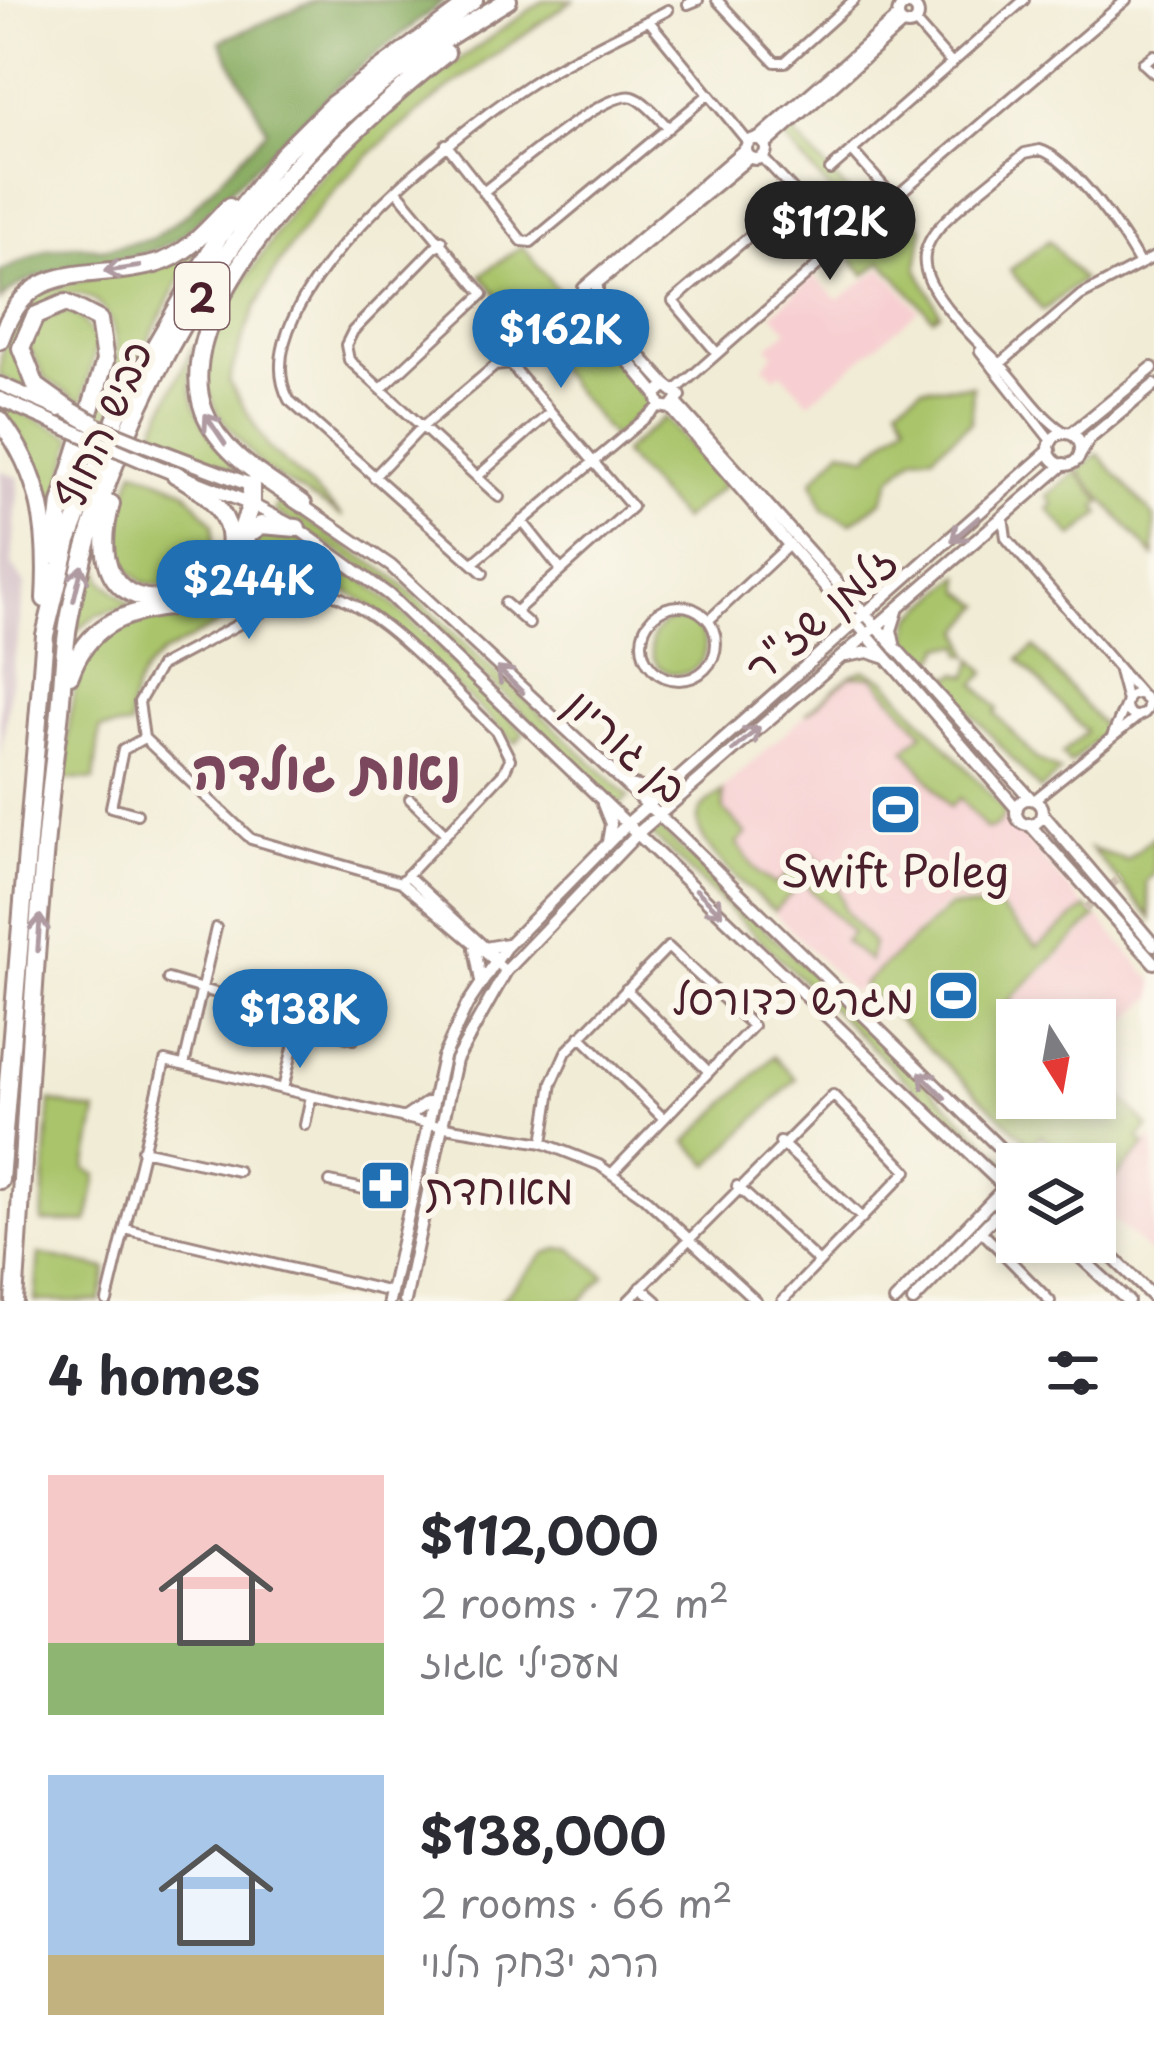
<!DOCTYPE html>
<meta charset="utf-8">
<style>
body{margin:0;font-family:"Playpen Sans","Playpen Sans Hebrew",sans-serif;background:#f7f7f7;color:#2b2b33;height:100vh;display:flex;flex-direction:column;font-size:45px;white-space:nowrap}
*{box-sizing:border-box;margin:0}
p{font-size:39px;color:#7c7c81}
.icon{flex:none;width:66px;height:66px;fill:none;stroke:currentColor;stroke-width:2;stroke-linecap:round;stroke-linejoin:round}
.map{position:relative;height:1301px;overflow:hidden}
.panel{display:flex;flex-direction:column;background:#fff;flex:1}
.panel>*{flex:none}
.needle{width:78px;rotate:169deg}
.buttons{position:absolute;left:996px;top:999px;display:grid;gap:24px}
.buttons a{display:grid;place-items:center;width:120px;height:120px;border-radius:0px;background:#fff;box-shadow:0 6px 18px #0003;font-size:60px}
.price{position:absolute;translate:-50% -102px;padding:0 27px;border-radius:42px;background:#1f6fb2;color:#fff;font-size:39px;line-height:78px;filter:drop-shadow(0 3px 6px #0008)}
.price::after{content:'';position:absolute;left:50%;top:72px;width:36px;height:27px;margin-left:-18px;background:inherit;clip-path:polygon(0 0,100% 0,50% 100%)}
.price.selected{background:#222;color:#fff}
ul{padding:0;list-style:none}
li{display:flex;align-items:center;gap:36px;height:300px;padding:0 48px}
li span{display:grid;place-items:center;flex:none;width:336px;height:240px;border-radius:0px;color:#555}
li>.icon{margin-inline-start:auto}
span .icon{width:144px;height:144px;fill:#fffc;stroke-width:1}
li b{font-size:51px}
h2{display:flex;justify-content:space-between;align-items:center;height:144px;padding:0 48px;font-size:51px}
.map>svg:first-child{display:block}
.built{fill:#f7cfd2}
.industrial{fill:#d2bdc6}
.green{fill:#a9c46a;stroke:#7a724a;stroke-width:3}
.forest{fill:#86aa5e;stroke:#686444;stroke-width:3}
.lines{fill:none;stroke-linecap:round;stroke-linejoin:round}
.street-tunnel{stroke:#d0c3b3;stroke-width:8;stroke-dasharray:8 4;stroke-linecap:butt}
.street-casing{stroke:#9e8680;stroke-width:14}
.secondary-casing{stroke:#9e8680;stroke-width:16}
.primary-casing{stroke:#9e8680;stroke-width:18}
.highway-casing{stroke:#9e8680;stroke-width:22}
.street{stroke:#fff;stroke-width:8}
.secondary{stroke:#fff;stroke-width:10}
.primary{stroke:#fff;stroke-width:12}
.highway{stroke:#fff;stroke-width:16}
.primary-bridge-casing{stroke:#9e8680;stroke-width:18;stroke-linecap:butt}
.highway-bridge-casing{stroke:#9e8680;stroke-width:22;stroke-linecap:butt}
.primary-bridge{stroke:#fff;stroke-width:12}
.highway-bridge{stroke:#fff;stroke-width:16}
.oneway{stroke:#ae9aa0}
.labels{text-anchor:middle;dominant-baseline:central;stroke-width:12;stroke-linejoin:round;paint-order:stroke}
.shield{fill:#fbf7ec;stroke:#7f6065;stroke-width:3}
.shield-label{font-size:39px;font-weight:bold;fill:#4a1f2b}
.street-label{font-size:42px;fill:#4a1f2b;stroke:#fbf7ec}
.poi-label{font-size:42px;fill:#4a1f2b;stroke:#fbf7ec}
.district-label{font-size:54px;font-weight:bold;fill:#7a475d;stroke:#fbf7ec}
</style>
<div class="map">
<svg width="1154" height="1301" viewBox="0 0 1154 1301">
<rect width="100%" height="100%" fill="#fbf7ec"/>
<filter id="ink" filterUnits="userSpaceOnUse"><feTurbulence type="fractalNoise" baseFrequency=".00833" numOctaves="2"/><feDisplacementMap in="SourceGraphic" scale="24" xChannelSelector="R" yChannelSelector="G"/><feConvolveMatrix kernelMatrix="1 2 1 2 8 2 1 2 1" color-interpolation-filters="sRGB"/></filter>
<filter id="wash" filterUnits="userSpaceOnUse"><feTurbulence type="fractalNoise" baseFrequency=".004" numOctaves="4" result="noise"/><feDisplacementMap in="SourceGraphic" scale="48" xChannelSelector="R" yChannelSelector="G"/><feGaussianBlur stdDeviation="2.7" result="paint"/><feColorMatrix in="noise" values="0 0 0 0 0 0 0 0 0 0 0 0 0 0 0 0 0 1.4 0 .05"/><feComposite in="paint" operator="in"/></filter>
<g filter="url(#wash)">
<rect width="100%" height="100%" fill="#f1ecd5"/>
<path class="built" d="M882 268 919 310 809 402 781 372 775 377 764 366 774 353 768 346 788 330 772 314 814 276 838 300Z
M865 670 887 680 1085 907 1038 945 1000 905 948 903 853 993 701 839 696 825 701 808 851 674Z
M1099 918 1154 982V997L1095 1050V1020H1032L1013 1000Z
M1154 1137V1257L1096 1203Z"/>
<path class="industrial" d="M0 470 19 478 12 564 25 585 0 760Z"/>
<path class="green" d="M544 0H573C425 104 278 196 229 382L268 447 343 517 263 468 218 414 202 374 222 315 297 203 371 122Z
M789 128 878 224 895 211 890 204 900 200 923 229 917 267 940 313 933 318 882 261 865 275 845 251 868 233 779 133Z
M1049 240 1082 280 1043 311 1010 270Z
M198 245 106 421 95 418C103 398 116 377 116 356 119 261 0 275 33 393L0 376C0 345 11 317 32 295Z
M522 246 651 404 613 438 481 275Z
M69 312 82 319 97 343 82 403 45 378 27 343C36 323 46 313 69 312Z
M193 346C180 399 207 440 246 474L150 438Z
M973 386 971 422 933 454 915 456 891 478 883 500 851 523 823 510 813 480 842 449 867 456 907 421 898 404 923 387Z
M0 403 74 437 51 530C48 485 33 445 0 413Z
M665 417 724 486 682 520 622 453Z
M1098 454 1154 517V557L1078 471Z
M135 469 185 490 213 523C218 568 187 594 144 583 101 551 120 512 135 469Z
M1076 472 1102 502 1096 507 1101 513 1073 537 1048 509 1054 504 1047 496Z
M278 503 393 576 629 797 619 805 387 582 274 511Z
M273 531C341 536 473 683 524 733L516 743 364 601 314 572 161 655C138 675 129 696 130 727L100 729 94 780 65 779C69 718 68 630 145 620 169 617 197 617 217 601 243 581 237 542 273 531Z
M93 547 103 581 131 605 98 614 74 632Z
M961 575 962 591 983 605 962 630 970 656 963 654 961 645 943 646 934 663 950 678 958 673 968 676 974 659 986 673 975 684 998 709 995 713 1035 758 1060 772 1040 790 907 641 912 618Z
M651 647a27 27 0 1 1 54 0a27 27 0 1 1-54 0Z
M1034 647 1106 730 1070 764 1062 754 1086 732 1019 659Z
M865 670 886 680 1006 812 998 825 987 830 960 798 950 807 905 749 923 733 873 677 850 676 806 714 851 675Z
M723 791 724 810 746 834 737 844 759 874 777 885 807 853 832 868 845 911 873 944 869 961 844 941 852 933 803 882 774 911C754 893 682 838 701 809 706 802 716 796 723 791Z
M657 826 1015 1169 1006 1177 649 832Z
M1154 836V874L1146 882 1151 918 1091 849 1127 860Z
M949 907 999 908 1037 947 1086 908 1096 917 1001 1008 1006 1012 1011 1001 1029 1020 1016 1021 1017 1098H1095V1066L1148 1127 1139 1139 1146 1145 1099 1196 1095 1164H1072L1041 1135 1031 1145 862 985Z
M774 1056 796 1079 710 1165 687 1142Z
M50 1101 97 1112 86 1169 97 1175 88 1222H42Z
M559 1249H572L605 1276 581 1301H500L545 1253Z
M39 1254 106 1269 100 1301H35Z"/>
<path class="forest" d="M317 0H445L350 75 180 238C125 272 35 258 0 301V272L47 250 75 245 102 249 152 239 189 212 267 130 220 41Z"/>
</g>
<g filter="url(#ink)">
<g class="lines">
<path class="street-tunnel" d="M1085 910 1121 876"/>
<defs>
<path id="street" d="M717 0 775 62H785L854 0
M897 0 902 7
M688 4 698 0
M649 21 748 142
M915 22 952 64
M1154 55 1143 63 1154 73
M446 144 522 241 531 242 709 94
M852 151 894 198 1126 0
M830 170 1024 0
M483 192C507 174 607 88 633 97 646 101 659 119 669 128
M442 240 353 331 346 345 349 360 499 497
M980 351 1052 442
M717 353 673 301 798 195
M994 369 1080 296 1154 257
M381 389 483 294 397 191
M677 389 836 249 838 238 762 157
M1066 433C1038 417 1019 382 996 360 879 247 918 244 1025 153L1040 150C1070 158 1125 235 1139 263
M478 476 551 412
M374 477 420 429 495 366 510 364 632 507 515 612
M1003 516 1006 538 1145 699
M522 521 561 570
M473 563 660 406
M483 573 289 400C236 303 459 130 530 84 574 55 622 35 668 10
M505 603 529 624
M642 643a37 37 0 1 1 74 0a37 37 0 1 1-74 0Z
M709 620 790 544
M1119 671 1127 701
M1126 705a11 11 0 1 1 22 0a11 11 0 1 1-22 0Z
M1113 734 1126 704
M410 799 445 833
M1034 800 1140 715
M137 814 111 807 123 750 144 738
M407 875 498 959
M401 882 504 772 510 759 496 731C453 691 364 586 305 589L160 666 139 702 144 738 251 839 401 882 506 971
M168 979 295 1016 299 1023 283 1089
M626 989 709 1072
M299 1023 353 1039
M580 1036 664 1119
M184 1065 216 928
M305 1125 311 1096
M780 1142 862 1218
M543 1143 552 1083 566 1052 668 947 753 1026 613 1172
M142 1150 238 1171
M330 1182 397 1196
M737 1186 819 1262
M125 1229 391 1292
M981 1231 1050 1301
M641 1287 657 1301
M107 1301 165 1061 439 1126 543 1143 599 1165 644 1197 756 1301
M628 1301 833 1095 907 1171 782 1301"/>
<path id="secondary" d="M898 15a10 10 0 1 1 20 0a10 10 0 1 1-20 0Z
M746 149a10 10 0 1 1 20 0a10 10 0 1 1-20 0Z
M758 139 898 17
M765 145 903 23
M666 385 597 309V283L750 157
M656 394 594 320 584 288 746 148
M677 404 1031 799
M671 408 680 396 666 385 656 394 660 406 671 408 1017 809
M1049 449a16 16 0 1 1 32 0a16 16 0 1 1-32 0Z
M1071 434 1152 368
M1081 453 1089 439 1154 385
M299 503 391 566 681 836 1017 1165
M251 504 297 528 389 595 1017 1199
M895 648 891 630 898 608
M846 656 868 652 886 658
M627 784 649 790 667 785
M1016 812a13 13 0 1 1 26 0a13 13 0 1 1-26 0Z
M603 804 611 824 608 842
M1042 813 1154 945
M1029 824 1154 963
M485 948 507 944
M475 949 481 981
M405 1118 427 1103
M1095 1240 1154 1298
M1064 1242 1128 1301
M389 1301 443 1057 467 1005 505 948 628 823 1050 450
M405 1301 456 1060 506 971 638 833 1064 464
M895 1301 1005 1187 1017 1182
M913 1301 1017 1193"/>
<path id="primary" d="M0 384 60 410
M0 399 64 427
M145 445 251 485
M143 461 251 504"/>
<path id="highway" d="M0 340C29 256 86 282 155 264 186 256 208 229 229 207
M0 420C42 476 49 530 45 599
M111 504C62 685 344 567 175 474
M303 504C267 479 220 454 204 411 162 297 365 116 446 53
M242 539 261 525 297 528
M55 555 61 503 105 361 99 320 66 303 35 316 21 348 36 386 71 411
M230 563 251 504V485
M70 675C87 627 121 612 169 607
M0 1180 45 635 68 541 121 405 218 238 281 156 332 105 474 0
M14 1301C28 1107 34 912 59 720 63 687 63 653 69 620 100 444 214 238 344 115 392 70 453 34 508 0"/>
</defs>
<use href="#street" class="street-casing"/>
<use href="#secondary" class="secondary-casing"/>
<use href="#primary" class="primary-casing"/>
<use href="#highway" class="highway-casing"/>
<use href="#street" class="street"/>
<use href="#secondary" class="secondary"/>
<use href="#primary" class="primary"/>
<use href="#highway" class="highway"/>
<defs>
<path id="primary-bridge" d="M91 423 145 445
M64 427 143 461"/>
<path id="highway-bridge" d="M71 411 94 424"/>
</defs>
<use href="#primary-bridge" class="primary-bridge-casing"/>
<use href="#highway-bridge" class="highway-bridge-casing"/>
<use href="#primary-bridge" class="primary-bridge"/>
<use href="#highway-bridge" class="highway-bridge"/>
</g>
<defs><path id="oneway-shaft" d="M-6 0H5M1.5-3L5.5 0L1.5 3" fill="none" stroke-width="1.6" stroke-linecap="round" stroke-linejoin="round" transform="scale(3)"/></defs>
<g class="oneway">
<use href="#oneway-shaft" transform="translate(122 269) rotate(172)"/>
<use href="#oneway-shaft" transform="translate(215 429) rotate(-124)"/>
<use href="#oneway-shaft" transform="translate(965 529) rotate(139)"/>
<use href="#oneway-shaft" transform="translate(78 583) rotate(-76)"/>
<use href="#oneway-shaft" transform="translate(510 680) rotate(-136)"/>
<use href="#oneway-shaft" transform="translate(746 739) rotate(-41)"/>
<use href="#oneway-shaft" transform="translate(709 902) rotate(44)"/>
<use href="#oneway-shaft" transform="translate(39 933) rotate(-86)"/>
<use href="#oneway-shaft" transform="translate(932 1085) rotate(-135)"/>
</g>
</g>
<defs>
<symbol id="stadium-square" viewBox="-11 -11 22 22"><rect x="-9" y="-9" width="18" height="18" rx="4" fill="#1f6fb2" stroke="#fbf7ec"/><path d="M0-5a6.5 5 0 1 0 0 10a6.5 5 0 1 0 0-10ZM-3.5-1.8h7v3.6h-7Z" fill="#fff"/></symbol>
<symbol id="pharmacy-square" viewBox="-11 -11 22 22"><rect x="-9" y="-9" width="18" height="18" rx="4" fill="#1f6fb2" stroke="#fbf7ec"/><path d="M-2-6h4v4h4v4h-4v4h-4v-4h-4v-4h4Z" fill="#fff"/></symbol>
</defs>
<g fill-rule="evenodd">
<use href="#stadium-square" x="866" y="780" width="59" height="59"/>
<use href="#stadium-square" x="924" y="966" width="59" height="59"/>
<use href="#pharmacy-square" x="356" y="1156" width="59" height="59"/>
</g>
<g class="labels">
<rect class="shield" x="175" y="263" width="54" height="66" rx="9"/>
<g class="shield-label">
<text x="202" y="296">2</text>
</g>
<g class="street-label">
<text transform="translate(101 424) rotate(-66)">כביש החוף</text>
<text transform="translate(819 612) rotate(-41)">זלמן שז"ר</text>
<text transform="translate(628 744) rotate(42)">בן גוריון</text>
</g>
<g class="poi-label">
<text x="895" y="869">Swift Poleg</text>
<text x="914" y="996" text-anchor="end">מגרש כדורסל</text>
<text x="425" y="1186" text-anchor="start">מאוחדת</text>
</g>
<g class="district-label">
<text x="327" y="766">נאות גולדה</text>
</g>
</g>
</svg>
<div class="buttons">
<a><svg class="needle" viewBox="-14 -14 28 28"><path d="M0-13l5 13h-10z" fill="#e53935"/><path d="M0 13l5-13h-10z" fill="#7c7c81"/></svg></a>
<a><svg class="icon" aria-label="layers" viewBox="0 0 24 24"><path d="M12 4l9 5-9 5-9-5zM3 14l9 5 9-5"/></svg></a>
</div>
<b class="price selected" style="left:830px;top:283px">$112K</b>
<b class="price" style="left:561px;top:391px">$162K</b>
<b class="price" style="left:249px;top:642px">$244K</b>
<b class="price" style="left:300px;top:1071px">$138K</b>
</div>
<section class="panel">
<h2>4 homes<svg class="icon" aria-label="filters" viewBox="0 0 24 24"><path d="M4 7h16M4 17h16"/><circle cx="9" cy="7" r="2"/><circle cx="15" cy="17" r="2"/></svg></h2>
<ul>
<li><span style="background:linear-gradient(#f6c9c9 70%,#8fb573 0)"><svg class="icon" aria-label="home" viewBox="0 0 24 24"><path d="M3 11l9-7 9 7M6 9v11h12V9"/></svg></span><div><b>$112,000</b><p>2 rooms · 72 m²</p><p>מעפילי אגוז</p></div></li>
<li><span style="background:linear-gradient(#a9c7e8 75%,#c2b280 0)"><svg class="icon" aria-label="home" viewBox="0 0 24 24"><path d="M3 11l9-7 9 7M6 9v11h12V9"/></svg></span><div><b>$138,000</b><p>2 rooms · 66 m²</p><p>הרב יצחק הלוי</p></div></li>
</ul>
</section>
